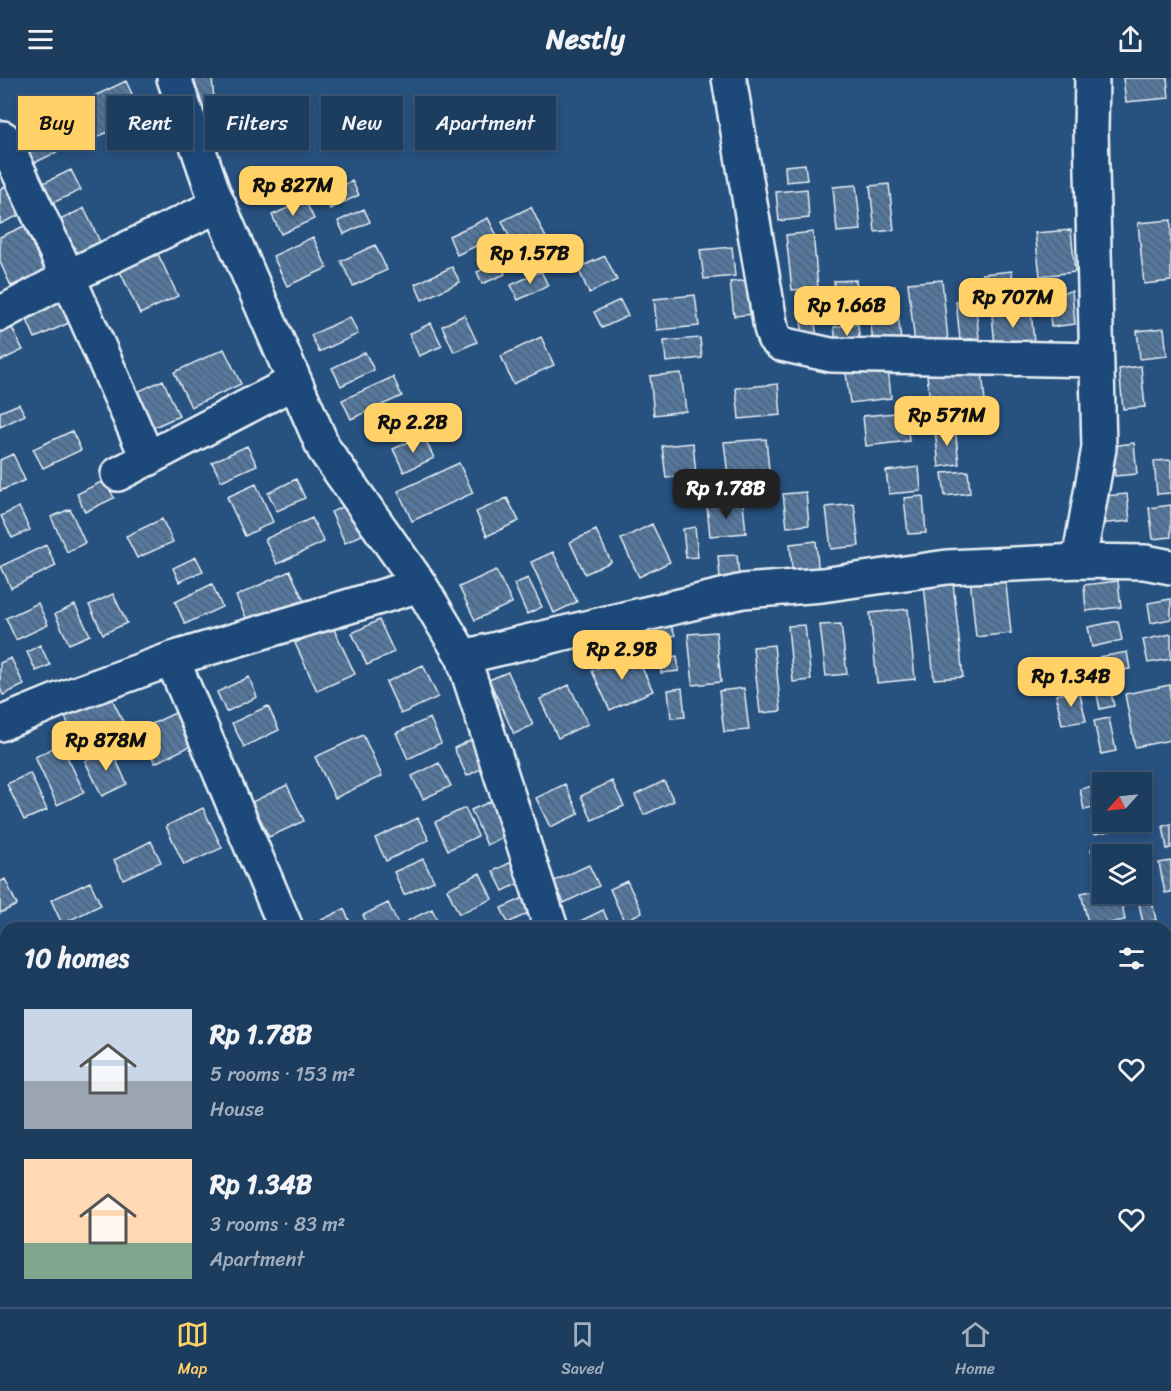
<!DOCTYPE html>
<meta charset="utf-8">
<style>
body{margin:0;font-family:Sriracha,sans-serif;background:#2a4868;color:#f1f3f6;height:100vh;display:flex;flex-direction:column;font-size:22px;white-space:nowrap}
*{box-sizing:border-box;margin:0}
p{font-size:20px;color:#a0aebd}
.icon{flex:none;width:33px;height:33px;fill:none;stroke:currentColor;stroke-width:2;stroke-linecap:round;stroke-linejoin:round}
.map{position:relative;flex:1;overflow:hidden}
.drawer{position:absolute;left:0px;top:844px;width:1172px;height:386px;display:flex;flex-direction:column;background:#1d3d5f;border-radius:18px 18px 0 0;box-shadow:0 3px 9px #0003,0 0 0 2px #3b5674}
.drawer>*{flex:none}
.hud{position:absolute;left:18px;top:18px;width:600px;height:54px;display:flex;gap:12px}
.needle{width:39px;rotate:243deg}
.buttons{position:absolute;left:1092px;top:694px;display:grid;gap:12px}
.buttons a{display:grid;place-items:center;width:60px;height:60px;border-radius:0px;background:#1d3d5f;box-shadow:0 3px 9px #0003,0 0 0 2px #3b5674;font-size:30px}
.price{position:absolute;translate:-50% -51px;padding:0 14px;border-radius:12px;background:#ffd166;color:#111;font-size:20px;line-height:39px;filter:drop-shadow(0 2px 3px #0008)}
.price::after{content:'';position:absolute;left:50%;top:36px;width:18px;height:14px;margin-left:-9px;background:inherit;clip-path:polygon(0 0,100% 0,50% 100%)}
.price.current{background:#222;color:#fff}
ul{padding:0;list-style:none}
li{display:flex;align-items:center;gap:18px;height:150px;padding:0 24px}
li span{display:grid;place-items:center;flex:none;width:168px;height:120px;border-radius:0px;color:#555}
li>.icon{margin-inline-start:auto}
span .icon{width:72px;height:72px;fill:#fffc;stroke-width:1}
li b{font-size:26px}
h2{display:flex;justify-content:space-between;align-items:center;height:72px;padding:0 24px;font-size:26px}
.chip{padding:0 21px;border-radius:0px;background:#1d3d5f;box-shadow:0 3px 9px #0003,0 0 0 2px #3b5674;font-size:21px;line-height:54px}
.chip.current{background:#ffd166;color:#111}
header{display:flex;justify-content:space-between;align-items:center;height:78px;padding:0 24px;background:#1d3d5f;font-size:27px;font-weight:700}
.dock{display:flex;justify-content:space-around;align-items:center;height:84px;border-top:2px solid #3b5674;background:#1d3d5f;font-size:16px;color:#a0aebd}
.dock a{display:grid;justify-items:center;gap:3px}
.dock .current{color:#ffd166}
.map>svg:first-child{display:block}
.building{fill:url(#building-back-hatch);stroke:#e8f1f8;stroke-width:1.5}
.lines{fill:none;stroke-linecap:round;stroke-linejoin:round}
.minor-casing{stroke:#e8f1f8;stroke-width:38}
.minor{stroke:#1f4a7a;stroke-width:33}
</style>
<header><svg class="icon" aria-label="menu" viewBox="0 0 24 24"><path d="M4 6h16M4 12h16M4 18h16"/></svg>Nestly<svg class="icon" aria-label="share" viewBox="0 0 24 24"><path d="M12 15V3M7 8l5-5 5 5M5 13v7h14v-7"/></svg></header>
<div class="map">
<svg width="1171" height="1229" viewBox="0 0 1171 1229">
<defs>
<pattern id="building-back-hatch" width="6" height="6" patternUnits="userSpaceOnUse" patternTransform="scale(1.5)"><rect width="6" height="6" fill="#57789d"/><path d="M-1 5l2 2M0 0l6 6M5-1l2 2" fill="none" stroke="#4f6278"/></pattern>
</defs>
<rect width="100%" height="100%" fill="#27517f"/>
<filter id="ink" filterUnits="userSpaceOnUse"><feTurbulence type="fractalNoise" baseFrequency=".0167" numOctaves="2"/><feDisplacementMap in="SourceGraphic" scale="12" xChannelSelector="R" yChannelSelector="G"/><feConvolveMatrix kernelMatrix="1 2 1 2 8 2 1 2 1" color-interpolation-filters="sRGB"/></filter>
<g filter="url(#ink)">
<path class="building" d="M193 0H212L215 33 197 35Z
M1123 0H1167L1169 20 1126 24Z
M126 3 142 38 89 63 73 28Z
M42 37 59 73 24 90 6 53Z
M805 86 807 102 786 104 785 88Z
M71 92 81 112 48 127 39 107Z
M352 103 359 117 330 131 323 116Z
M10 106 24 135 0 146V111Z
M889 106 894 152 875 154 870 108Z
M856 107 861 152 837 154 833 109Z
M807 111 809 140 779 143 776 114Z
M305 122 314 141 281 156 272 137Z
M531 129 549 166 519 180 502 143Z
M84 130 100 164 66 180 50 147Z
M364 131 370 144 344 156 338 143Z
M488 140 497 158 457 177 449 158Z
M1171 142V203L1144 206 1138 145Z
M24 148 45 193 11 208 0 184V159Z
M1071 152 1075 194 1040 198 1035 155Z
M813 154 818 210 792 212 786 157Z
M313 159 327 190 287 208 273 178Z
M375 167 387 192 353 208 341 183Z
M732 169 735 198 704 201 700 172Z
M156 172 178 218 140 236 118 189Z
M605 178 617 202 589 215 578 190Z
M500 184 505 196 482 206 477 194Z
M452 189 460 204 422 222 415 206Z
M541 193 548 208 518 222 511 207Z
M1012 193 1014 221 985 224 982 196Z
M750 202 754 236 734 238 730 204Z
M856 202 859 230 837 233 834 203Z
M942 202 948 262 915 266 908 205Z
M895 208 901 263 873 265 867 210Z
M1072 213 1075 246 1051 249 1048 216Z
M57 214 71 244 35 260 22 230Z
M695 217 699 248 657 252 654 221Z
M975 221 979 260 960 262 956 223Z
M620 222 628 238 602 250 594 234Z
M813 230 817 260 803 261 800 232Z
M1031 233 1034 264 995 268 992 237Z
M464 237 477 264 454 274 442 248Z
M350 239 358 256 319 274 311 257Z
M9 244 23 272 0 283V248Z
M431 245 442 268 419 278 409 256Z
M858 246 860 269 837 272 834 249Z
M1164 250 1167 278 1140 281 1137 253Z
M541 259 554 287 513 306 501 278Z
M700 260 702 280 666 284 664 263Z
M224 271 241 306 191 329 174 294Z
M365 274 374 292 341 308 332 290Z
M1141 288 1145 329 1123 331 1119 291Z
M888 291 891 320 850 325 846 295Z
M982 292 986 335 932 341 927 297Z
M681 295 686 333 654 337 650 298Z
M393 299 402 318 351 341 342 322Z
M163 302 179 338 152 350 135 315Z
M778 306 781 337 739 341 736 310Z
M19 326 25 337 0 349V334Z
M906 334 909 363 866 368 863 338Z
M955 350 959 386 939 389 935 352Z
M72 353 81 372 43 390 33 371Z
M423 357 434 380 404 394 393 371Z
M766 361 770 402 729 406 724 364Z
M693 365 696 397 666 400 662 368Z
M1134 365 1137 396 1115 398 1112 368Z
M247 368 257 387 221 403 212 384Z
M13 376 25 402 0 413V382Z
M1171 382V415L1157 416 1154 383Z
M459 385 473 415 412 443 398 413Z
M919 389 921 413 889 416 886 393Z
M968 393 970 415 945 418 942 395Z
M296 401 305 420 277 433 268 415Z
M105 402 114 420 85 434 77 416Z
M256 406 273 444 245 458 227 419Z
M806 414 809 447 787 449 783 416Z
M1127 416 1130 443 1097 446 1094 419Z
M923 418 926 455 908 456 904 420Z
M507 420 519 443 487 458 476 434Z
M353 424 368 454 345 465 331 434Z
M743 425 746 455 710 458 707 428Z
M854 426 859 468 831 471 826 429Z
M1171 427V459L1153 461 1149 430Z
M19 429 30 452 12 460 1 438Z
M70 431 85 465 67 474 51 439Z
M312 440 324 464 277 486 265 461Z
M162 441 173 464 137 480 126 458Z
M652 446 670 484 639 499 621 461Z
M695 449 698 479 686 480 683 451Z
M596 452 611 484 585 496 570 464Z
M816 463 819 499 793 502 790 466Z
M46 467 56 488 11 510 1 488Z
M553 474 577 524 554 535 531 484Z
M737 477 739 498 720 500 718 478Z
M196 479 203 493 179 504 173 490Z
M496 492 512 525 475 542 459 509Z
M290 493 305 525 251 550 236 518Z
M1005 497 1011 555 976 559 970 500Z
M528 500 542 529 527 536 514 506Z
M1118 503 1121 529 1086 533 1084 507Z
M953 504 963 599 934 601 924 507Z
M212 506 222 529 185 546 175 524Z
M113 516 127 545 103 556 89 527Z
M1171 521V541L1151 545 1148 525Z
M38 525 48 547 16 562 6 540Z
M75 527 90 557 69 566 55 536Z
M908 531 915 601 877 605 870 535Z
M665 534 675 557 653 567 643 545Z
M379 542 394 574 367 587 352 555Z
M1118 543 1122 562 1092 569 1088 549Z
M841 546 847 596 826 598 820 547Z
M332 547 355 596 317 613 295 565Z
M805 547 811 602 793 604 788 548Z
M716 554 721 604 693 607 688 556Z
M1171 556V581L1148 585 1143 562Z
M40 567 50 587 36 593 27 574Z
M774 567 781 633 760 635 753 569Z
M634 573 653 613 610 632 592 593Z
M1127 574 1130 591 1103 596 1099 579Z
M677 578 679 593 661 595 660 580Z
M11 580 24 607 3 617 0 610V585Z
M423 587 438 619 401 636 386 604Z
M508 594 533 647 514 656 489 602Z
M249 599 257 619 226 634 217 614Z
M1109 605 1114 628 1100 631 1095 607Z
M569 607 588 646 558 660 540 621Z
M1170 607 1171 662 1135 669 1125 616Z
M682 610 685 639 671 640 668 612Z
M744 610 749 652 724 654 719 613Z
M1079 612 1086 643 1062 647 1056 617Z
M109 615 123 643 77 664 64 637Z
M268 628 279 652 244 669 232 645Z
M177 634 193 667 155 685 139 652Z
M430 640 441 665 408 681 396 655Z
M1109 640 1116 673 1101 676 1094 643Z
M363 657 382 698 335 720 315 679Z
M479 658 492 685 467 698 454 670Z
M61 666 84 714 57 727 35 679Z
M111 671 127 706 102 718 85 683Z
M439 685 451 708 423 721 412 698Z
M30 695 47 732 24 742 7 706Z
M612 703 624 728 592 742 581 718Z
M664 703 674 723 644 737 635 717Z
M565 706 579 736 550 749 536 720Z
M1102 706V728L1084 732 1080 711Z
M287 707 304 743 269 759 252 724Z
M1149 711 1154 735 1142 738V712Z
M501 719 517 753 487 767 471 732Z
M203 730 222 770 184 787 166 748Z
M465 730 478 758 448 772 435 744Z
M1102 737V744H1118L1120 751 1094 756 1091 739Z
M418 740 429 762 386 783 375 760Z
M1171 746V770L1167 771 1163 748Z
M151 763 161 784 123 801 114 782Z
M1149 765 1153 786 1142 788V777H1133L1131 769Z
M1113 767 1115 777H1102V794L1097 795 1091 771Z
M520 780 530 800 503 813 493 793Z
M423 781 434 803 404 817 394 794Z
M1171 783V814L1165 815 1159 785Z
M589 787 599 808 564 825 554 803Z
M480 795 492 821 459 836 447 811Z
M5 801 17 827 0 835V804Z
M627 803 642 834 624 843 610 811Z
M90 804 101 827 62 846 51 822Z
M1102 811V816H1120L1125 842 1089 849 1081 815Z
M530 817 537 831 508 845 501 830Z
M1151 818 1156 842 1143 845 1138 821Z
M388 825 400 850H369L363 837Z
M344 831 353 850H322L319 843Z
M432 831 441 850H410L407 843Z
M603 832 611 850H566Z
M6 918V962L0 965V921Z
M0 1186 6 1199V1208L0 1211Z
M374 1224H387L389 1229H363Z
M437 1224H485L474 1229H439Z"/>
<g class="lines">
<defs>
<path id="minor" d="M174 0 213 114 324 371 420 507 463 579 743 513 822 507 947 489 1079 483 1145 484 1171 489
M729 0 771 250 774 260 781 266 831 277 1096 282
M3 60 68 199 148 381
M0 236 68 199 219 127
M118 396 294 304
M1079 483 1099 370 1091 52 1092 0
M463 579 551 850
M172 581 286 850
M0 646 61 621 172 581 420 507
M0 1115 6 1131
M42 1224 44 1229
M414 1224 416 1229"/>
</defs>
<use href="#minor" class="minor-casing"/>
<use href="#minor" class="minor"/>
</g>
</g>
</svg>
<div class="buttons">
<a><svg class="needle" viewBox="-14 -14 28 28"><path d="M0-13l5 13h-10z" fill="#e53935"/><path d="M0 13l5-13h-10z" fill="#a0aebd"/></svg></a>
<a><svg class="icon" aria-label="layers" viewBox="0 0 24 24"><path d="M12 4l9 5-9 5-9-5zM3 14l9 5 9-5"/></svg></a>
</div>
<b class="price" style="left:293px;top:139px">Rp 827M</b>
<b class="price" style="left:530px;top:207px">Rp 1.57B</b>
<b class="price" style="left:1013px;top:251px">Rp 707M</b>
<b class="price" style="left:847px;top:259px">Rp 1.66B</b>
<b class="price" style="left:947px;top:369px">Rp 571M</b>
<b class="price" style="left:413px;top:376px">Rp 2.2B</b>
<b class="price current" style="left:726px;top:442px">Rp 1.78B</b>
<b class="price" style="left:622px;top:603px">Rp 2.9B</b>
<b class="price" style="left:1071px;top:630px">Rp 1.34B</b>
<b class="price" style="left:106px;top:694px">Rp 878M</b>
<div class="hud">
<a class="chip current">Buy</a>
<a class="chip">Rent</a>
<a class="chip">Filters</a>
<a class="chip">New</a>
<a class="chip">Apartment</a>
</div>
<section class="drawer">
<h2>10 homes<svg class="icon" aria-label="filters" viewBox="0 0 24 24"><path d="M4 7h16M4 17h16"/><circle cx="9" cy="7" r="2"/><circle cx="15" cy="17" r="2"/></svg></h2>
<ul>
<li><span style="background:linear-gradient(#c9d6e8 60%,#9aa5b1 0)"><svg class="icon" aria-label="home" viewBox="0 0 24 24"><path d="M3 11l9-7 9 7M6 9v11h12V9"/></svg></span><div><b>Rp 1.78B</b><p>5 rooms · 153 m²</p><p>House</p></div><svg class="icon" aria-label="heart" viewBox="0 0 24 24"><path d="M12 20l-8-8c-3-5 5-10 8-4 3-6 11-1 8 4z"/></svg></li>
<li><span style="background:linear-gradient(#ffd9b3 70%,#7fa58c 0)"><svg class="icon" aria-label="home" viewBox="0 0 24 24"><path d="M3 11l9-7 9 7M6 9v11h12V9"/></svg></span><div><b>Rp 1.34B</b><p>3 rooms · 83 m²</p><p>Apartment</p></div><svg class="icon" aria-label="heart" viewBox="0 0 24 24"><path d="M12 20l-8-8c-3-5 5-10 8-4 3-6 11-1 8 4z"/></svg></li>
</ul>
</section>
</div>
<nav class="dock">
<a class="current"><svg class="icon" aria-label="map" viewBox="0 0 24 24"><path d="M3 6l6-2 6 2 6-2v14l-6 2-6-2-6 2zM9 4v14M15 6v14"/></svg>Map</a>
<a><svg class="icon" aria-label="saved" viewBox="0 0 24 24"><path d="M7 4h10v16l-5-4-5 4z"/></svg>Saved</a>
<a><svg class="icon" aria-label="home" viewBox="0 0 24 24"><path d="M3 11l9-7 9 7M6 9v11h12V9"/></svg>Home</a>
</nav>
